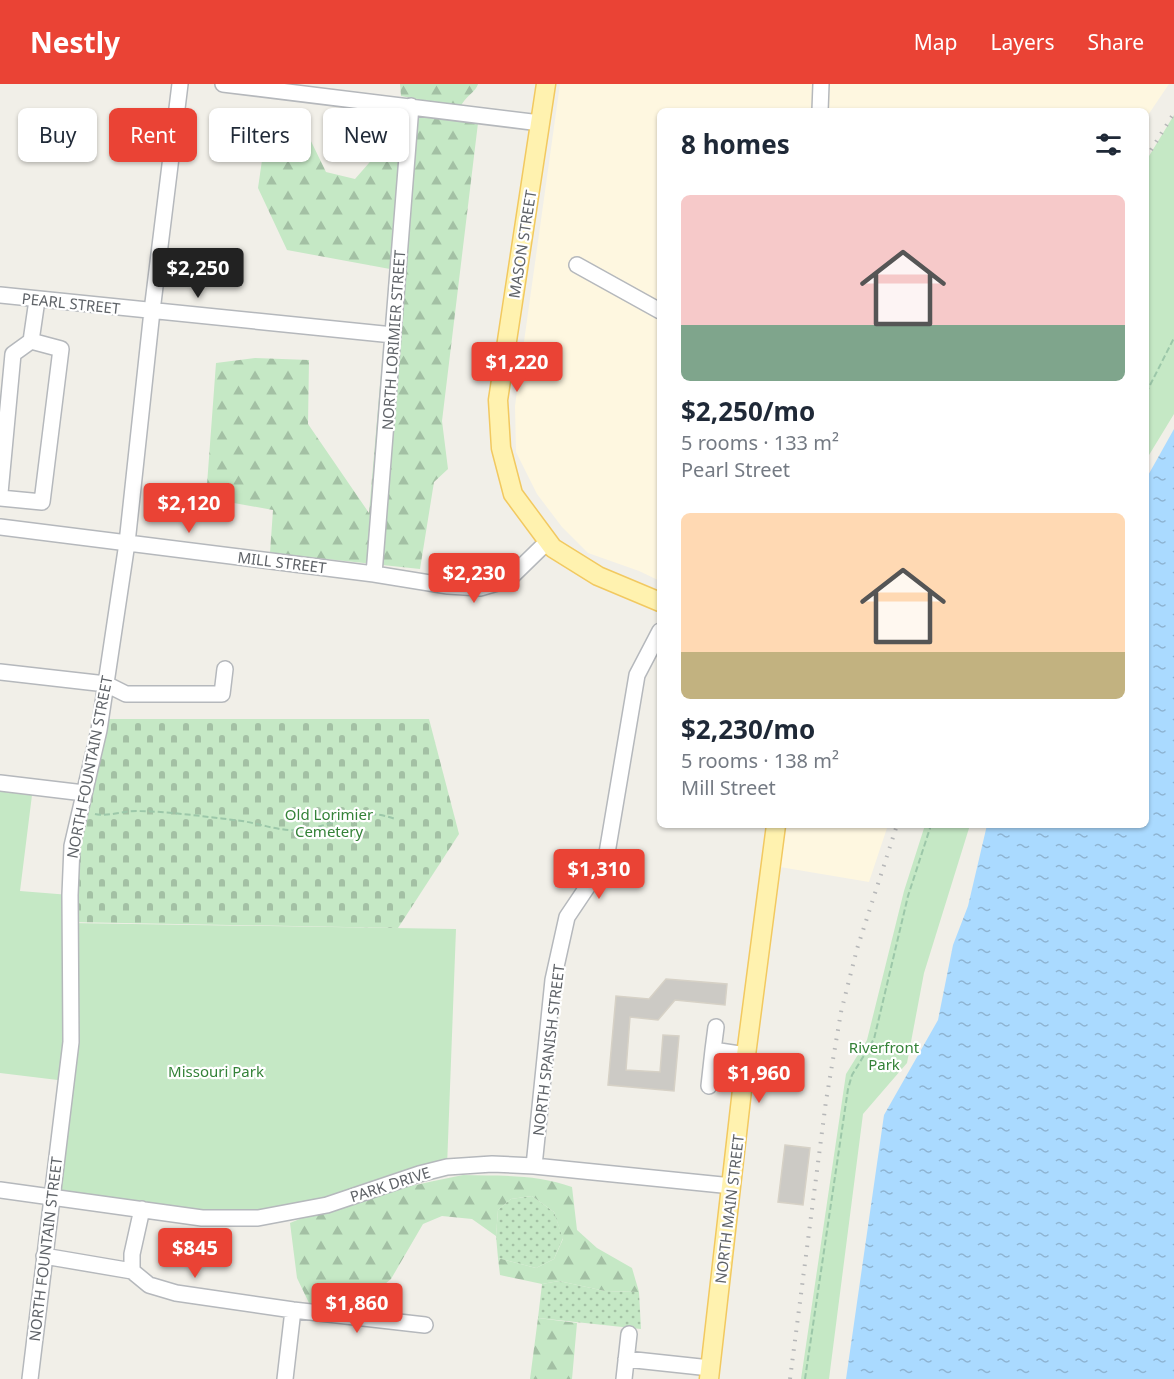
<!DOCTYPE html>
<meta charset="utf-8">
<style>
body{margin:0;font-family:"Noto Sans",sans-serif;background:#f6f6f7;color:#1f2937;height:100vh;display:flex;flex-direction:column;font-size:22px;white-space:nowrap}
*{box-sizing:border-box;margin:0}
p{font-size:20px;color:#747a83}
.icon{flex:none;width:33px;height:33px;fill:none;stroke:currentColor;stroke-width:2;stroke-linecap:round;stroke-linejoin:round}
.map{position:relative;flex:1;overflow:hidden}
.side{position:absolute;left:657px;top:24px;width:492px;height:720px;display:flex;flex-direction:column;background:#fff;border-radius:9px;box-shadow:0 2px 4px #0004}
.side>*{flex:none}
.hud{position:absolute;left:18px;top:24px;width:549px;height:54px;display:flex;gap:12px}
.price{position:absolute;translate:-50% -51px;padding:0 14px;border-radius:6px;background:#ea4335;color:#fff;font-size:20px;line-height:39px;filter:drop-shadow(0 2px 3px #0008)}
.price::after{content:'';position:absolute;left:50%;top:36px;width:18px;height:14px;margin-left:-9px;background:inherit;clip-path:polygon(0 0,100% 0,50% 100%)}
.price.current{background:#222;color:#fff}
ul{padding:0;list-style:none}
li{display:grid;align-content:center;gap:12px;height:318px;padding:0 24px}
li span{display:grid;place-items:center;height:186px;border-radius:9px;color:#555}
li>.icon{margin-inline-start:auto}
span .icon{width:108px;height:108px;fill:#fffc;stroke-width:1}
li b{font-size:26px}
h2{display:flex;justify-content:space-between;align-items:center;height:72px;padding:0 24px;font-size:26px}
.tag{padding:0 21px;border-radius:9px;background:#fff;box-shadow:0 2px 4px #0004;font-size:21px;line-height:54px}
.tag.current{background:#ea4335;color:#fff}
header{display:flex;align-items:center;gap:36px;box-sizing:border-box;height:84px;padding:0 30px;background:#ea4335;color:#fff}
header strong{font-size:28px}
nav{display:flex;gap:33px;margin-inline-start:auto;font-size:21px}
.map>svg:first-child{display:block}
.commercial{fill:#fef7e0}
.grass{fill:url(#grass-dots)}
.forest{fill:url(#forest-firs)}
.cemetery{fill:url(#cemetery-stones)}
.park{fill:#c5e8c5}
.water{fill:url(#water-ripples)}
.building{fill:#cccac5;stroke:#d6d1c6;stroke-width:1.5}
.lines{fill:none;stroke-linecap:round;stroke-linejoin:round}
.minor-casing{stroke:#b5b8bc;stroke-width:18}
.major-casing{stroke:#f2c960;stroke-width:21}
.path{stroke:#9cc7a9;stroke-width:2;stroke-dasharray:6 3;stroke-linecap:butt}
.minor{stroke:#fff;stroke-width:15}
.major{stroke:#fff2af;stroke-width:18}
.rail{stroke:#b6b7b8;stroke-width:4;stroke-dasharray:1.5 8;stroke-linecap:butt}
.labels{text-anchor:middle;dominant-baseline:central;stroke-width:4.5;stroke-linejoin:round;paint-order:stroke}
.street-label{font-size:15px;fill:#5f6368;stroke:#fff}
.park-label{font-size:15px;fill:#348238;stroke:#fff}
</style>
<header>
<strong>Nestly</strong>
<nav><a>Map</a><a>Layers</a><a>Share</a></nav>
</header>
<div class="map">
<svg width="1174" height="1295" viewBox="0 0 1174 1295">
<defs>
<pattern id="grass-dots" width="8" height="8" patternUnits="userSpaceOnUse" patternTransform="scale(1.5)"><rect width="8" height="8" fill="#c5e8c5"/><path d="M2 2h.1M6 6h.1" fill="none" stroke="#a3c0a4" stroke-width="1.8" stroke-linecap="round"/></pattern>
<pattern id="forest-firs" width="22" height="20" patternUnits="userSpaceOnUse" patternTransform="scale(1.5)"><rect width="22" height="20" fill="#c5e8c5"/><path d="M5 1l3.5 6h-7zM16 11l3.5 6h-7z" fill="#a3c0a4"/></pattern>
<pattern id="cemetery-stones" width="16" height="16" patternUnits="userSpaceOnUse" patternTransform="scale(1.5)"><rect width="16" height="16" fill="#c5e8c5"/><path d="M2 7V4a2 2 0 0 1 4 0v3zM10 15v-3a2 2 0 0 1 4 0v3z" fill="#a3c0a4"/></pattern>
<pattern id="water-ripples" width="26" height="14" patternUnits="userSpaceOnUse" patternTransform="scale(1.5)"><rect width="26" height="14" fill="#aadaff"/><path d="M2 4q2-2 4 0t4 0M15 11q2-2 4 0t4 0" fill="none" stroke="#8eb4d2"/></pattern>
</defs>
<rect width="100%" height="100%" fill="#f1efe8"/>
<path class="commercial" d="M560 0H1169L1146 34V27H660V497L639 487 588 469 562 443 537 410 516 368 515 322Z
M787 741H888L869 798 780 783Z"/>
<path class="grass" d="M532 1112 554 1128 563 1154 554 1175 536 1184 498 1174 496 1152 498 1126 511 1115Z
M559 1197 605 1207 639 1208 641 1245 538 1234 542 1200Z"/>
<path class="forest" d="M400 0H478C476 8 465 12 460 24L401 12Z
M402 29 478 39 442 337 448 385 434 398 420 485 270 469 273 426 206 414 216 279 255 274 309 276 308 340 369 429 390 185 287 166 258 104 265 55 308 51 326 88 355 95 403 40Z
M463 1091C500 1092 537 1090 572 1103L577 1146 597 1164 632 1184 639 1208 605 1207 559 1197 542 1200 500 1191 498 1174 536 1184 554 1175 563 1155 554 1128 532 1112 511 1115 498 1126 496 1152 472 1135 442 1132 423 1140 391 1195 355 1225 348 1227 309 1219 297 1194 290 1139C345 1115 405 1103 463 1091Z
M538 1234 577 1239 572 1295H530Z"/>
<path class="cemetery" d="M100 635H429L459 750 398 844 70 838 72 762Z"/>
<path class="park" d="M1174 31V330L1146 376V77Z
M0 699 33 703 20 807 70 811 69 839 456 845 447 1083 258 1134 51 1113 66 997 0 989Z
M925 741H970L924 889 907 979 863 1030 829 1295H801L846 990 867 956 904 807Z"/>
<path class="water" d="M1174 345V1295H846L884 1031 938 936 953 861 968 822 987 741H1146V395Z"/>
<path class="building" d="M666 895 727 900 725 921 675 916 658 936 630 933 626 986 660 988 663 951 679 952 674 1007 608 1001 616 912 649 915Z
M785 1061 810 1064 803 1121 778 1118Z"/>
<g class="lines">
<defs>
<path id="minor" d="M223 0 540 39
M820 27 821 0
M577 181 660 227
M0 211 393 251
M0 409 13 270 31 257 37 216
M0 414 42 418 61 265 31 257
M0 443 374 490 448 502 480 504 508 496 548 457
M374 490 411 22
M0 588 106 600 126 610H222L225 585
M0 699 84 709
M713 966 716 943
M709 1002 713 966 746 971
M534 1082 553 896 567 833 606 775 637 591 660 547
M0 1106 202 1134H258L327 1121 419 1090 447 1083 492 1080 534 1082 732 1102
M142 1125 132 1170V1187L149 1201 176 1209 293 1226 425 1241
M44 1172 132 1187
M626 1275 710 1284
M30 1295 71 958 70 811 72 762 99 646 127 459 152 227 180 0
M285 1295 293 1226
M624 1295 629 1250"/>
<path id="major" d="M546 0 498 316 501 364 513 410 553 464 598 492 660 518
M709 1295 746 971 776 741"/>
</defs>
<use href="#minor" class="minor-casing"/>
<use href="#major" class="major-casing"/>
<path class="path" d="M1146 309 1174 254
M95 730C110 733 125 726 140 727 174 728 208 733 242 737 261 740 282 748 301 746 336 742 359 721 395 735
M805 1295 848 1005 852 991 874 955 908 812 931 741"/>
<use href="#minor" class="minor"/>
<use href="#major" class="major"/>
<path class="rail" d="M1146 74 1174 29
M790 1295 826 1017 841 928 857 865 897 741"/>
</g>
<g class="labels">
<g class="street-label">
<text transform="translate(522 160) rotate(-81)">MASON STREET</text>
<text transform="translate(71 219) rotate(6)">PEARL STREET</text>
<text transform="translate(393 256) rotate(-86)">NORTH LORIMIER STREET</text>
<text transform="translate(282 478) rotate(7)">MILL STREET</text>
<text transform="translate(89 683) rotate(-79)">NORTH FOUNTAIN STREET</text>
<text transform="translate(548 966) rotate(-83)">NORTH SPANISH STREET</text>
<text transform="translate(390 1100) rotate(-18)">PARK DRIVE</text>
<text transform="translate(729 1125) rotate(-83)">NORTH MAIN STREET</text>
<text transform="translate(45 1165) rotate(-83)">NORTH FOUNTAIN STREET</text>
</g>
<g class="park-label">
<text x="329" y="730">Old Lorimier<tspan x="329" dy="17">Cemetery</tspan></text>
<text x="884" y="963">Riverfront<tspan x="884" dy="17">Park</tspan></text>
<text x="216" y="987">Missouri Park</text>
</g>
</g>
</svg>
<b class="price current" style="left:198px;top:215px">$2,250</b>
<b class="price" style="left:517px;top:309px">$1,220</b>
<b class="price" style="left:189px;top:450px">$2,120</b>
<b class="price" style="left:474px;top:520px">$2,230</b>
<b class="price" style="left:599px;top:816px">$1,310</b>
<b class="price" style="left:759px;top:1020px">$1,960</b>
<b class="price" style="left:195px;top:1195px">$845</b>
<b class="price" style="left:357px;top:1250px">$1,860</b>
<div class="hud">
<a class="tag">Buy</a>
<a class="tag current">Rent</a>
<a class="tag">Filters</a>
<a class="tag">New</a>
</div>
<section class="side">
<h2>8 homes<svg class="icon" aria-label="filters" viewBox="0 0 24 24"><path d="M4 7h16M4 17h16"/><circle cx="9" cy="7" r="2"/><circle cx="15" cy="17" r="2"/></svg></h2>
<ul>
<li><span style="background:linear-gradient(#f6c9c9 70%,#7fa58c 0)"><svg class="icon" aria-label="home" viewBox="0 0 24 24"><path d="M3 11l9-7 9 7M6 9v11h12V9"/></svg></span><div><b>$2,250/mo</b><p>5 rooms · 133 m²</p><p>Pearl Street</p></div></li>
<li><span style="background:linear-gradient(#ffd9b3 75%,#c2b280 0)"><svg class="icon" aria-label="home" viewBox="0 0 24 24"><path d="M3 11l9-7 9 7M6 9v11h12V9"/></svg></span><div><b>$2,230/mo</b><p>5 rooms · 138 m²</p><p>Mill Street</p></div></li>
</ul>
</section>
</div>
